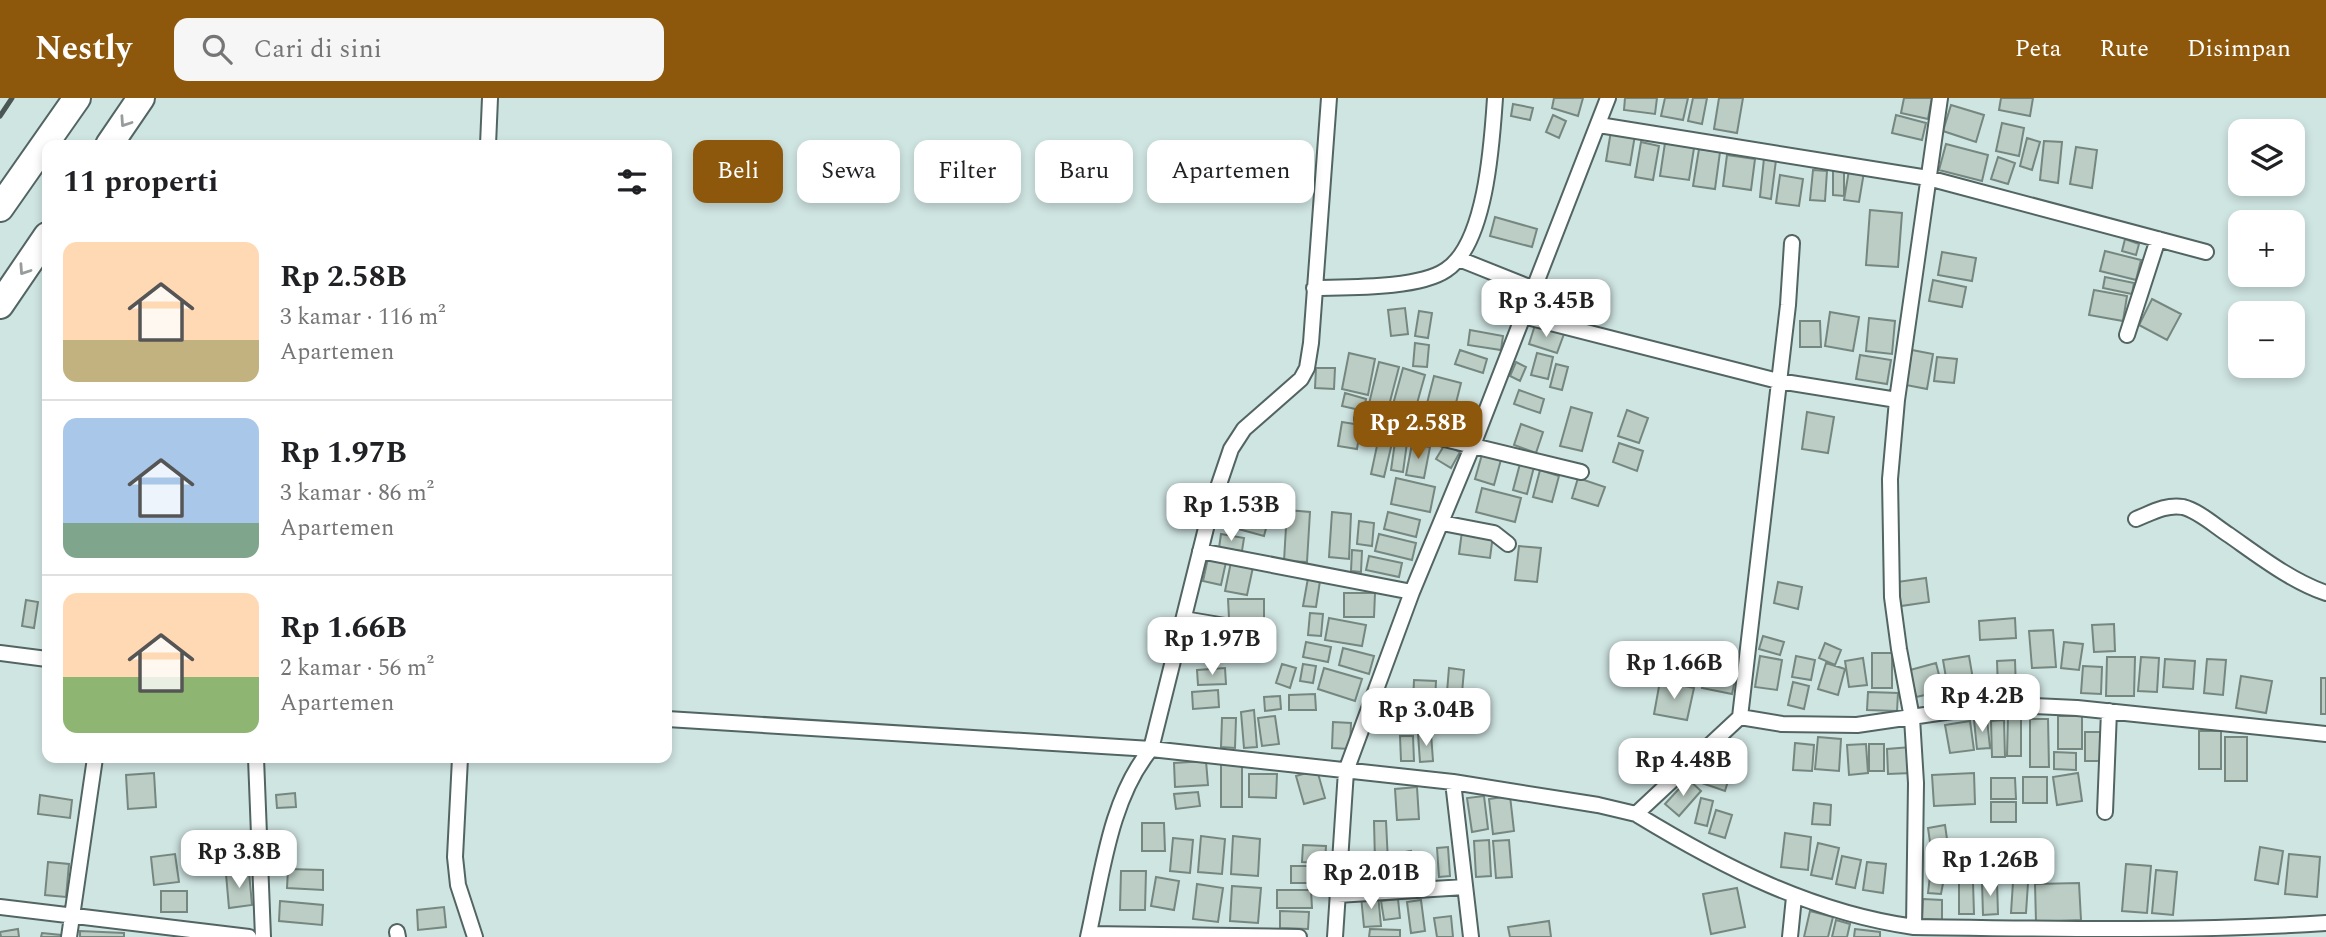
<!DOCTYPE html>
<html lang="id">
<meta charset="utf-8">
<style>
body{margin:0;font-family:Spectral,serif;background:#f6f6f6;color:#202124;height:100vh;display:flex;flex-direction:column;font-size:26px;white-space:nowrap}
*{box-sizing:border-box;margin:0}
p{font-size:23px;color:#757577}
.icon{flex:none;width:38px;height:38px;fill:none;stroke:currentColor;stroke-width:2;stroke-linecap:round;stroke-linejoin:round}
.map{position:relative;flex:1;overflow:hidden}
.sheet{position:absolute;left:42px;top:42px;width:630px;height:623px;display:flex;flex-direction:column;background:#fff;border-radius:14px;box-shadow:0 4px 10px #0003}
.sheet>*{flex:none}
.top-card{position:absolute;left:693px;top:42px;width:665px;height:63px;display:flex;gap:14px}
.tools{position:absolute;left:2228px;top:21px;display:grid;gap:14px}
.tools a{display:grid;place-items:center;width:77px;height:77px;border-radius:14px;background:#fff;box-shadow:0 4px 10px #0003;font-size:35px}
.price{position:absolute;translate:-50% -60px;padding:0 16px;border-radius:14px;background:#fff;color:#222;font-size:23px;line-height:46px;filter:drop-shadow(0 2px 4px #0008)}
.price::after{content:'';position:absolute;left:50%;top:42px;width:21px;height:16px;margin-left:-10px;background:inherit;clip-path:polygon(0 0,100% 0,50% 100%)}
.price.current{background:#8e580c;color:#fff}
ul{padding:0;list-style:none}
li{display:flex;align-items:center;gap:21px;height:175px;padding:0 21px}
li+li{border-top:2px solid #e0e0e0}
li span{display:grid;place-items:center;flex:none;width:196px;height:140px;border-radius:14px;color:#555}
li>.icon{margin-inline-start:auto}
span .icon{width:84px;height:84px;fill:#fffc;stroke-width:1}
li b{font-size:30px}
h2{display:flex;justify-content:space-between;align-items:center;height:84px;padding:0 21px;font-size:30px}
.tag{padding:0 24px;border-radius:14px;background:#fff;box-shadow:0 4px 10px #0003;font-size:24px;line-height:63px}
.tag.current{background:#8e580c;color:#fff}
header{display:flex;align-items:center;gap:42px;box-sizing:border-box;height:98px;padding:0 35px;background:#8e580c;color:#fff}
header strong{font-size:33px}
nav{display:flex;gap:38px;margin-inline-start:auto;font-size:24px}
.search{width:490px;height:63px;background:#f6f6f6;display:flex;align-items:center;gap:18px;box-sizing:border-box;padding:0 24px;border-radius:14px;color:#757577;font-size:26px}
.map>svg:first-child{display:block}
.building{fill:#bbcdc4;stroke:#76877f;stroke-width:2}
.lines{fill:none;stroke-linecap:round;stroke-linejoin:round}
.street-casing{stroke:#526563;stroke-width:18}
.highway-casing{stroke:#526563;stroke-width:30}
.street{stroke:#fff;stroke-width:14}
.highway{stroke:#fff;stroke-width:26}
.rail{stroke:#4a5654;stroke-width:5}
.oneway{stroke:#999c9c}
</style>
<header>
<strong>Nestly</strong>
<div class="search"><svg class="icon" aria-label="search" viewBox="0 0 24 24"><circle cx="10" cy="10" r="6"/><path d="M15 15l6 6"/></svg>Cari di sini</div>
<nav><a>Peta</a><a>Rute</a><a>Disimpan</a></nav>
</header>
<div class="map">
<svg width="2326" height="839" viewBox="0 0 2326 839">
<rect width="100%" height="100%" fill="#cfe5e2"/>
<path class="building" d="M1554 0H1583L1578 18 1552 10Z
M1625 0H1657L1655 16 1624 12Z
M1665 0H1688L1683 22 1661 18Z
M1693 0H1707L1702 26 1688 23Z
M1719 0H1743L1737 35 1714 31Z
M1904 0H1932L1928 21 1901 15Z
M2001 0H2033L2030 18 1999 12Z
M1513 6 1533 10 1530 22 1511 18Z
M1951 7 1984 17 1976 44 1943 33Z
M1553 17 1566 23 1559 40 1546 34Z
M1896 17 1926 25 1922 42 1892 35Z
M2002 25 2024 30 2019 58 1996 53Z
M1611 33 1635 37 1630 67 1606 63Z
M2027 40 2040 44 2032 72 2020 68Z
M2044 43 2062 44 2058 85 2040 82Z
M1641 44 1659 48 1653 82 1635 79Z
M1665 45 1694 50 1689 82 1660 78Z
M1946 46 1988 57 1982 83 1939 72Z
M2076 49 2097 52 2092 90 2070 86Z
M1699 51 1720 54 1715 91 1693 88Z
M1727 57 1755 61 1751 92 1723 88Z
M1998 59 2015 65 2008 86 1991 81Z
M1764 60 1776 62 1771 101 1760 99Z
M1813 72 1827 73 1825 103 1810 102Z
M1833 72H1844V98L1833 97Z
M1849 72 1864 74 1859 104 1844 102Z
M1780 77 1803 81 1799 108 1776 105Z
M1870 112 1902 115 1898 169 1866 167Z
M1495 119 1537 131 1532 149 1490 138Z
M2125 141 2139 146 2136 157 2122 153Z
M2105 153 2141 162 2136 182 2100 173Z
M1942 154 1976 160 1972 183 1938 177Z
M2105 179 2134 185 2132 196 2103 190Z
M1933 182 1966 189 1962 209 1929 203Z
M2094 192 2127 198 2123 223 2089 217Z
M2152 201 2181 216 2167 242 2139 227Z
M1405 210 1408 236 1391 238 1388 212Z
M1419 213 1432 215 1428 240 1415 238Z
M1830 214 1859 219 1853 253 1825 248Z
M1869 220 1895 223 1892 256 1866 253Z
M1800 223H1820L1821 249H1800Z
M1535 227 1564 236 1557 255 1529 246Z
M1470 232 1503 238 1501 252 1468 247Z
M1415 245 1429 247 1427 269 1413 268Z
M1460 252 1487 261 1483 275 1455 266Z
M1912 252 1933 256 1927 291 1906 287Z
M1349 255 1375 261 1368 297 1342 291Z
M1537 255 1553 259 1548 281 1531 277Z
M1860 257 1891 262 1887 286 1856 281Z
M1937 259 1957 261 1954 285 1934 283Z
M1379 264 1399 269 1387 315 1368 310Z
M1516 264 1526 269 1520 283 1510 278Z
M1556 266 1568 269 1562 292 1550 289Z
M1316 270H1335L1334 291 1315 290Z
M1403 270 1425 277 1414 316 1392 310Z
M1434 278 1461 285 1450 329 1423 321Z
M1519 292 1544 301 1540 315 1514 306Z
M1345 295 1366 301 1364 313 1342 308Z
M1571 309 1592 315 1582 353 1560 348Z
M1627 312 1648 320 1639 345 1618 338Z
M1807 314 1834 319 1828 355 1802 351Z
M1342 324 1361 327 1357 351 1338 348Z
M1521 326 1543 334 1536 355 1514 347Z
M1378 343 1392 345 1384 379 1371 376Z
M1395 344 1407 345 1403 374 1391 372Z
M1619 345 1643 353 1637 373 1613 364Z
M1412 346 1430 349 1424 380 1406 377Z
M1445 346 1460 354 1451 370 1436 361Z
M1483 353 1502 358 1494 387 1475 381Z
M1521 362 1535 365 1527 396 1513 392Z
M1540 372 1559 378 1552 404 1533 399Z
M1396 380 1435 389 1430 414 1391 406Z
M1578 380 1605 389 1598 408 1572 400Z
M1482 390 1521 400 1515 424 1476 414Z
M1236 411 1269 419 1264 438 1231 429Z
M1287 412 1310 414 1307 464 1284 463Z
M1332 414 1351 416 1349 461 1329 459Z
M1388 414 1420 422 1416 439 1384 431Z
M1359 423 1374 425 1372 448 1357 446Z
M1462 433 1493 437 1490 460 1459 456Z
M1221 436 1244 440 1242 453 1219 450Z
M1379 436 1416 445 1412 462 1375 453Z
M1519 448 1541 450 1537 484 1515 482Z
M1352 452 1362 453 1361 474 1351 473Z
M1369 458 1402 465 1399 479 1366 472Z
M1208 460 1226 464 1221 487 1203 483Z
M1231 464 1253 469 1247 497 1225 493Z
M1308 480 1320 483 1316 509 1303 508Z
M1926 480 1929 504 1901 508 1897 484Z
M1778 484 1802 489 1798 511 1774 505Z
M1344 495H1375L1374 519H1344Z
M1228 501H1264V520H1229Z
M26 502 38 504 34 530 22 528Z
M1310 515 1323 516 1321 538 1308 537Z
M1329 520 1366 527 1362 548 1325 542Z
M2015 520 2016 540 1980 542 1979 523Z
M2114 526 2115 553 2094 554 2092 527Z
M1202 527 1221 528V561L1201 559Z
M2053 532 2056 569 2032 570 2029 533Z
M1763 538 1784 544 1780 557 1759 551Z
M1306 544 1331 549 1328 564 1303 559Z
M2064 544 2083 546 2079 572 2061 570Z
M1825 545 1841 552 1835 567 1819 560Z
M1343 550 1374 558 1369 576 1339 567Z
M1872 555H1892V590H1872Z
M1708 556 1739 563 1732 596 1702 590Z
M1760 558 1782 562 1777 592 1755 589Z
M1796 558 1815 562 1811 582 1792 579Z
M1969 558 1975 593 1949 597 1943 562Z
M2107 559H2135L2134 598H2106Z
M2141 559 2159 560 2157 594 2138 593Z
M1863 560 1867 587 1849 589 1845 563Z
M2165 561 2195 563 2193 591 2163 589Z
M2207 561 2226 562 2223 597 2204 595Z
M2015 562 2016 591 1998 592 1997 563Z
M1826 565 1845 571 1838 597 1818 591Z
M1936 565 1943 593 1916 599 1910 572Z
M1282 566 1296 570 1290 590 1276 585Z
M1303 566 1316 568 1313 585 1300 583Z
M2083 568 2102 569 2101 596 2081 595Z
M1225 570 1226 586 1198 587 1197 572Z
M1324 570 1362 581 1355 603 1318 591Z
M1449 570 1464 572 1462 595 1447 594Z
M2241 578 2272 583 2266 615 2236 610Z
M2321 580H2326V616H2321Z
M1414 582 1436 583 1435 605 1413 604Z
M1660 583 1694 590 1687 622 1654 616Z
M1793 584 1809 588 1804 611 1788 607Z
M1218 592 1219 609 1193 611 1192 594Z
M1868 594 1898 595 1897 613 1867 612Z
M1315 596 1316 612H1289V597Z
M1280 598 1281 611 1265 613 1264 599Z
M1421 607 1422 627 1407 628 1405 609Z
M1445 609 1447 633 1431 635 1428 611Z
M1254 612 1257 649 1244 650 1241 614Z
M1275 618 1279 646 1262 648 1258 620Z
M2058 618H2082V651H2058Z
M2008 619H2021V658H2007Z
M1222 620H1236L1235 650 1221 649Z
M1987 621 1990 650 1977 651 1974 622Z
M2030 621H2048L2049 669H2030Z
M2004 622 2005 659H1992L1991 623Z
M1970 623 1974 652 1950 655 1945 627Z
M1333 624 1351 625 1350 651 1332 650Z
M2199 633H2221V671H2199Z
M2085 634H2103V663H2085Z
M1431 635 1433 663 1420 664 1418 636Z
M1400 638H1413L1414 663H1401Z
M1818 639 1841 641 1839 673 1815 671Z
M2225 639H2247V683H2225Z
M1795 645 1814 647 1812 673 1793 672Z
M1866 646 1868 675 1849 677 1847 647Z
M1869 646H1884V673H1869Z
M1911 649 1912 675 1888 676 1887 651Z
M2054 654 2076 655V672L2054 671Z
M1206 663 1208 687 1175 689 1174 665Z
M1705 665 1731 673 1725 693 1699 684Z
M1221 666 1242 667V709H1221Z
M1317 672 1325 700 1304 706 1296 678Z
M154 675 156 709 128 711 126 677Z
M1974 675 1975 706 1934 708 1932 677Z
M2078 675 2082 703 2057 707 2053 679Z
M1249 676H1277L1276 700 1249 699Z
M2023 679H2047V705H2023Z
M1991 680H2015L2016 701H1991Z
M1688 681 1701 693 1679 718 1665 706Z
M1417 689 1419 721 1397 722 1395 691Z
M1198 694 1200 708 1176 711 1174 696Z
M295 695 296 709 277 710 276 697Z
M40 697 72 702 70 720 38 716Z
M1484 698 1488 731 1472 734 1467 700Z
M1510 698 1514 733 1493 736 1489 701Z
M1701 700 1713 703 1707 728 1695 725Z
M1991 704H2016V724H1991Z
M1814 705 1831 707 1830 727 1812 726Z
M1716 712 1732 717 1725 740 1709 735Z
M1374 723H1386L1388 764H1375Z
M1142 725H1164L1165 753H1142Z
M1945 727 1947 741 1930 744 1928 730Z
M1785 735 1811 739 1808 772 1781 769Z
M194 736 245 740 243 765 192 760Z
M1201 738 1225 741 1222 776 1198 774Z
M1233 738 1260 741 1258 778 1231 776Z
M1173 740 1193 742 1190 775 1170 773Z
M1489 742 1491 778 1476 779 1474 743Z
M1509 742 1512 779 1496 780 1493 743Z
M1818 745 1839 750 1832 781 1811 777Z
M1303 747 1326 748 1325 765 1302 764Z
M1448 749 1450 778 1439 779 1437 750Z
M2260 749 2283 753 2278 786 2255 782Z
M1930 750 1964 751 1963 773 1929 772Z
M1411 753 1413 769 1396 771 1394 756Z
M175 756 179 784 154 787 151 759Z
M2289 756 2320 759 2317 799 2285 796Z
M1842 758 1861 762 1855 790 1836 786Z
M1353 761H1371V782H1353Z
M48 764 69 766 66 799 45 797Z
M1867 764 1886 766 1883 795 1863 792Z
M2126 766 2151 768 2147 815 2122 813Z
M1291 768H1322V785H1291Z
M1433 770 1435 786 1420 788 1418 772Z
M288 771 323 772V792L287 790Z
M2156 772 2177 774 2173 817 2152 815Z
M1121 773H1146L1145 812H1120Z
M249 774 252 807 229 810 226 776Z
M1930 778 1944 780 1941 796 1928 795Z
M1156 779 1179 783 1174 812 1151 808Z
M1959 784H1973L1974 816H1959Z
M1982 784H1997L1998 816 1983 817Z
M2013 784 2028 785 2026 815H2011Z
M2079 785 2081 822 2036 824 2035 786Z
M1197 786 1223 790 1218 824 1193 821Z
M1232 788 1261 790 1258 825 1230 823Z
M1737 790 1745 829 1711 836 1703 796Z
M1277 792H1311L1312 810H1277Z
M161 793H187V814H161Z
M1378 796 1381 828 1364 829 1361 798Z
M1398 801 1400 820 1384 822 1381 803Z
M1923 801 1942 802V822L1922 821Z
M1421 802 1425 833 1411 835 1407 804Z
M280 803 323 807 322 827 279 823Z
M444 809 446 829 418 832 417 812Z
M1280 813 1309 814 1308 831 1280 830Z
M1810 813 1833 819 1828 839H1804Z
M1451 818 1453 839H1437L1434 820Z
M1836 822 1850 826 1847 839H1832Z
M1549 823 1551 839H1510L1508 829Z
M18 831 19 839H1L0 834Z
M1370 831 1400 832V839H1369Z
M1855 831 1880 834V839H1854Z
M80 833 124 835V839H80Z
M42 835 61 837V839H41Z"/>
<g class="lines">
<defs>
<path id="street" d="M1599 27 1928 80 2206 154
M488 47 490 0
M1792 145 1788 207 1740 619 1636 716C1723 769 1813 815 1914 829 2052 831 2189 834 2326 825
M1459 161 1534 191
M1314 190C1348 189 1418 191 1446 172 1486 146 1492 45 1495 0
M1523 218 1778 283 1897 302
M2127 237 2158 141
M1362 321 1581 374
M2136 421C2151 415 2166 406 2183 409 2199 413 2215 428 2229 437 2259 458 2291 483 2326 495
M1442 425 1494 435 1508 446
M1200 453 1412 494
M1184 521 1255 533
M0 555 47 561
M1740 619 1782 626 1857 627 1952 613 1995 608H2034L2077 610 2326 636
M667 621 1151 651 1453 684 1471 839
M256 660 263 839
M460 660 455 759 458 787 475 839
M1453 684 1598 707 1636 716
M2105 714 2109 613
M1337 797 1465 789
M0 809 249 839
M1914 829 1916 685 1912 620 1899 551 1892 499 1890 381 1897 302 1940 0
M397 834 398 839
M1089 836 1299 839
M69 839 95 660
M1088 839C1102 777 1110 700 1151 651L1211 410 1231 351 1244 331 1301 281 1307 270 1311 245 1329 0
M1335 839 1346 673 1412 494 1473 347 1608 0
M1790 839 1794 799"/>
<path id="highway" d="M109 47 141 0
M0 110 77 0
M0 207 47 138"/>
</defs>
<use href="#street" class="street-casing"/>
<use href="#highway" class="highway-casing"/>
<use href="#street" class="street"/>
<use href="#highway" class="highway"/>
<path class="rail" d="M0 18 12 0"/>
</g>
<defs><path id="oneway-chevron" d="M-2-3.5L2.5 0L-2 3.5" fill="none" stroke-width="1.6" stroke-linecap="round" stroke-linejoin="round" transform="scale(1.75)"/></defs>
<g class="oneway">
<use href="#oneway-chevron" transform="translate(125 24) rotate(124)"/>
<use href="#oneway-chevron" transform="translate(24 172) rotate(124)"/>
</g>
</svg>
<div class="tools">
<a><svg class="icon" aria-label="layers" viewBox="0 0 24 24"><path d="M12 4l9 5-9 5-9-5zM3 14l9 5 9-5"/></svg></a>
<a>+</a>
<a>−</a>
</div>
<b class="price" style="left:1546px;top:241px">Rp 3.45B</b>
<b class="price current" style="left:1418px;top:363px">Rp 2.58B</b>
<b class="price" style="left:1231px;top:445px">Rp 1.53B</b>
<b class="price" style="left:1212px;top:579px">Rp 1.97B</b>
<b class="price" style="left:1674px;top:603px">Rp 1.66B</b>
<b class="price" style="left:1982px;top:636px">Rp 4.2B</b>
<b class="price" style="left:1426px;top:650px">Rp 3.04B</b>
<b class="price" style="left:1683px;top:700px">Rp 4.48B</b>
<b class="price" style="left:239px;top:792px">Rp 3.8B</b>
<b class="price" style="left:1990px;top:800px">Rp 1.26B</b>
<b class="price" style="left:1371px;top:813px">Rp 2.01B</b>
<div class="top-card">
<a class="tag current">Beli</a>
<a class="tag">Sewa</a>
<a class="tag">Filter</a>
<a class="tag">Baru</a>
<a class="tag">Apartemen</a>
</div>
<section class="sheet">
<h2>11 properti<svg class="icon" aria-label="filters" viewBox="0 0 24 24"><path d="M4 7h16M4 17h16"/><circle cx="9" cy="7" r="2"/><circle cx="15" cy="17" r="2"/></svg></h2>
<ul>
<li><span style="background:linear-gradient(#ffd9b3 70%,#c2b280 0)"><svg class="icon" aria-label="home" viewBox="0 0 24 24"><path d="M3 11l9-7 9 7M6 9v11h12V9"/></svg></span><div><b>Rp 2.58B</b><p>3 kamar · 116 m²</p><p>Apartemen</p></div></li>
<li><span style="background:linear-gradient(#a9c7e8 75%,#7fa58c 0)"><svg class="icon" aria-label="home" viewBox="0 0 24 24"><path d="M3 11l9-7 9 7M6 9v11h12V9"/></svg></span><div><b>Rp 1.97B</b><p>3 kamar · 86 m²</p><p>Apartemen</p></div></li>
<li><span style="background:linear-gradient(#ffd9b3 60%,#8fb573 0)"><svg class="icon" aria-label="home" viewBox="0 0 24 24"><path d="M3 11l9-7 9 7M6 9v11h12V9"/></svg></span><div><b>Rp 1.66B</b><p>2 kamar · 56 m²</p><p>Apartemen</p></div></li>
</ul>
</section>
</div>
